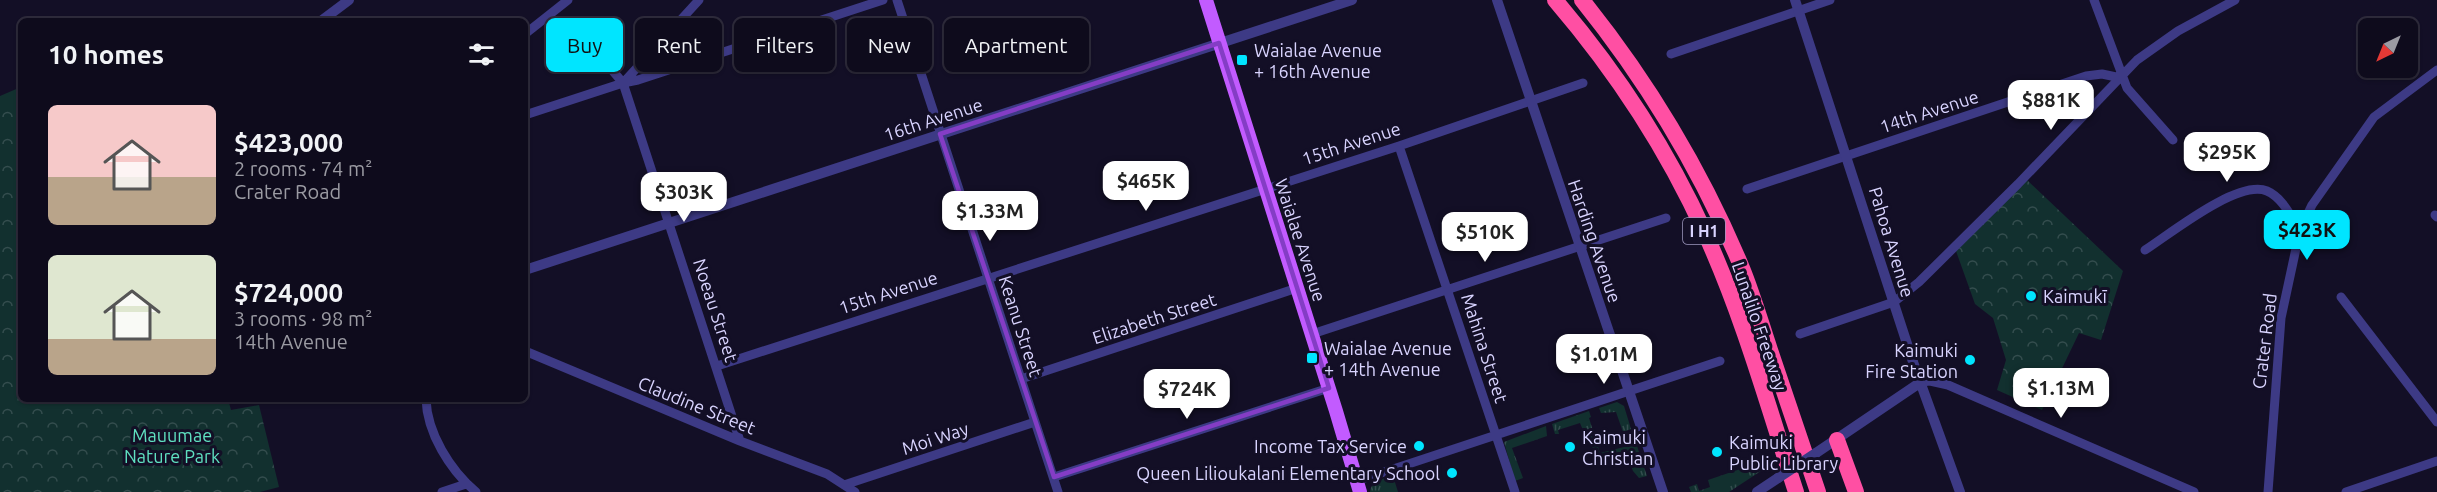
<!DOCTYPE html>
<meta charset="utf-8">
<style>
body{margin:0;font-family:Ubuntu,sans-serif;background:#171425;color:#f1f3f6;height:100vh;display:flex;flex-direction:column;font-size:22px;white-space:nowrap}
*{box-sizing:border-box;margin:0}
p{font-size:20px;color:#9b9ba3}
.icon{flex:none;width:33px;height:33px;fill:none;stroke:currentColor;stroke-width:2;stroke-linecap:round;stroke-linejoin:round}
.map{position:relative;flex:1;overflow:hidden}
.sheet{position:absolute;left:18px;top:18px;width:510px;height:384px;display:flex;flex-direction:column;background:#0e0b1c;border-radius:9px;box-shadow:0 2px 4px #0004,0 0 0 2px #2e2b3b}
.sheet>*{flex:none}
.hud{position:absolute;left:546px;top:18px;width:570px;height:54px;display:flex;gap:12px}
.needle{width:39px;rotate:223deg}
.buttons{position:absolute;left:2358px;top:18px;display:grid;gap:12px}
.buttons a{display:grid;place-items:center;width:60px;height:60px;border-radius:9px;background:#0e0b1c;box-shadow:0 2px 4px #0004,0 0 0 2px #2e2b3b;font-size:30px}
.price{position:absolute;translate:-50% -51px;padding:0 14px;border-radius:12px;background:#fff;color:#222;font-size:20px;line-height:39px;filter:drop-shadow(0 2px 3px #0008)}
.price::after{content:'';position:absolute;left:50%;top:36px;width:18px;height:14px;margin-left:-9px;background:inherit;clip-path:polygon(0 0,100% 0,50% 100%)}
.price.on{background:#00e5ff;color:#111}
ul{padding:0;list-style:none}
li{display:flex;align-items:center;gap:18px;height:150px;padding:0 30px}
li span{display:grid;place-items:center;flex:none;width:168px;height:120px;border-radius:9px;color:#555}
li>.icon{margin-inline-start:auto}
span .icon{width:72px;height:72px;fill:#fffc;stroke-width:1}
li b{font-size:26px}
h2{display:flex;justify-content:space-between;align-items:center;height:72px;padding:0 30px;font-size:26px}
.pill{padding:0 21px;border-radius:9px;background:#0e0b1c;box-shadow:0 2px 4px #0004,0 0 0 2px #2e2b3b;font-size:21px;line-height:54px}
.pill.on{background:#00e5ff;color:#111}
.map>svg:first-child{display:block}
.grass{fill:url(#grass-tufts)}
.forest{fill:url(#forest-crowns)}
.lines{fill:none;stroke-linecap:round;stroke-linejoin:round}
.minor{stroke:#3d3a85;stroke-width:9}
.tertiary{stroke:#3d3a85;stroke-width:10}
.primary{stroke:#c25bff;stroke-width:14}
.motorway{stroke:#ff4fa3;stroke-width:16}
.tertiary-bridge{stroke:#3d3a85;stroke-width:10}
.marked{fill:none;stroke:#843dc5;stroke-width:4.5;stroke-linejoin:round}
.poi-dot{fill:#00e5ff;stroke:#130f26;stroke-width:2}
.labels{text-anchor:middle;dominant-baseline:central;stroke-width:6;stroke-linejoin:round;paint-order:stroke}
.shield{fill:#130f26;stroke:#9e99be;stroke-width:1.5}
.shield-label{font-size:16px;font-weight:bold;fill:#d9d4ff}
.poi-label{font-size:18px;fill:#d9d4ff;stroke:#130f26;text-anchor:start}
.street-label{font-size:18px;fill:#d9d4ff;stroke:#130f26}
.park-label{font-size:18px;fill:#5fe0c0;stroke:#130f26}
</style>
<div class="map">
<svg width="2437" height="492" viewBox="0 0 2437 492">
<defs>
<pattern id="grass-tufts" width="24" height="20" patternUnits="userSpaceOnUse" patternTransform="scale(1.5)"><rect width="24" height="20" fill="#12302f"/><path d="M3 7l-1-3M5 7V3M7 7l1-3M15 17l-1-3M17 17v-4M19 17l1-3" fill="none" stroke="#344d4e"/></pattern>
<pattern id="forest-crowns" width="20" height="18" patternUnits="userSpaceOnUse" patternTransform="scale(1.5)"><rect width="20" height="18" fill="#12302f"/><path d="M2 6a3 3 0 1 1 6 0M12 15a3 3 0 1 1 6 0" fill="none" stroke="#344d4e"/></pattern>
</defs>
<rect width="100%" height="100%" fill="#130f26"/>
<path class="grass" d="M1617 402 1624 406 1631 429 1623 432 1616 412 1601 413 1599 408Z
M1589 411 1591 417 1589 418 1600 453 1628 446 1626 437 1633 434 1647 476 1639 478 1633 471 1625 451 1597 460 1588 434 1585 435 1580 423 1558 430 1559 434H1555L1552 424Z
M1546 426 1547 436 1512 448 1523 478 1515 481 1504 442Z
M1761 462 1764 469 1729 492H1691L1689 487 1697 484 1699 491 1710 487 1708 480Z
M1393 476 1398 492H1370C1371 481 1383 479 1393 476Z"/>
<path class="forest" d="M21 87V399H228L231 410 259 405 279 487 260 492H0V96Z
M2027 180 2123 271 2101 340 2079 333 2042 410 1997 390 2006 360 1993 318 1975 304 1956 251Z"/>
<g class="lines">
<path class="minor" d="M897 0 1058 492
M2094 0 2127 88 2173 140
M580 32 623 83 740 441
M525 34 568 0
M1671 54 1830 0
M623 83 638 80 883 0
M525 115 623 83 699 0
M1399 146 1515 492
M1747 189 2086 76 2102 74 2121 78
M2435 215 2437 217
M2145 250C2170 234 2238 179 2267 191 2283 198 2291 217 2300 230
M2341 297 2437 422
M1312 334 1666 218
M1800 334 1894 302 1919 282 2018 184 2137 60 2178 31 2235 0
M525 351 740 441 827 474 855 492
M717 366 1399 146 1583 83
M1021 379 1297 288
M1921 382 1930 381 1948 385 2194 492
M426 399C427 433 450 470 476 492
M1054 477 1329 388
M1357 481 1720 361
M844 485 1035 422
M442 492 466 484
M2268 492 2281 318 2300 230 2312 205 2374 117 2437 70
M2346 492 2437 461"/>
<path class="tertiary" d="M1497 0 1663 492
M1795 0 1913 362 1960 492
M321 21 349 0
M525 270 1352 0
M1816 453 1921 382
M1757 492 1778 478"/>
<path class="primary" d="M1206 0 1336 411 1360 492"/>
<path class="motorway" d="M1555 0C1615 70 1667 149 1705 233 1743 316 1768 406 1796 492
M1582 0C1648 82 1701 170 1742 268 1753 295 1761 323 1770 350 1786 397 1802 445 1818 492
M1837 440 1856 492"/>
<path class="tertiary-bridge" d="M1778 478 1816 453"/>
</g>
<path class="marked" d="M1219 43 1329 388 1054 477 940 134Z"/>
<g class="poi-dot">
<rect x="1236" y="54" width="12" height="12" rx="3"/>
<circle cx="2031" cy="296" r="6"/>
<rect x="1306" y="352" width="12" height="12" rx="3"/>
<circle cx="1970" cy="360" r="6"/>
<circle cx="1419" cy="446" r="6"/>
<circle cx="1570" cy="447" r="6"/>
<circle cx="1717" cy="452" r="6"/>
<circle cx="1452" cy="473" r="6"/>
</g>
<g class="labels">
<rect class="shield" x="1683" y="218" width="42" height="26" rx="4.5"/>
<g class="shield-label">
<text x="1704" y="231">I H1</text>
</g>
<g class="poi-label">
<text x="1254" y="50">Waialae Avenue<tspan x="1254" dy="21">+ 16th Avenue</tspan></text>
<text x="2043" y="296">Kaimukī</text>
<text x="1324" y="348">Waialae Avenue<tspan x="1324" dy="21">+ 14th Avenue</tspan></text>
<text x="1958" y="350" text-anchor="end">Kaimuki<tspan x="1958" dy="21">Fire Station</tspan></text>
<text x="1582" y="437">Kaimuki<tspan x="1582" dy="21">Christian</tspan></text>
<text x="1729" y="442">Kaimuki<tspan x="1729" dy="21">Public Library</tspan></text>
<text x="1407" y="446" text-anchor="end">Income Tax Service</text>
<text x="1440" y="473" text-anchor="end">Queen Lilioukalani Elementary School</text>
</g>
<g class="street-label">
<text transform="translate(1929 111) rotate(-18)">14th Avenue</text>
<text transform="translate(933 119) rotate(-18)">16th Avenue</text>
<text transform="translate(1351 143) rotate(-18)">15th Avenue</text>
<text transform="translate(1301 240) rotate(72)">Waialae Avenue</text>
<text transform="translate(1595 241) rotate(71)">Harding Avenue</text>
<text transform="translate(1892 242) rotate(73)">Pahoa Avenue</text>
<text transform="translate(888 292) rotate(-18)">15th Avenue</text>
<text transform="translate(716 310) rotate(72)">Noeau Street</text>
<text transform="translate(1154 318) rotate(-18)">Elizabeth Street</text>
<text transform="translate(1021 326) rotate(72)">Keanu Street</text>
<text transform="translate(1760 326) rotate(71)">Lunalilo Freeway</text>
<text transform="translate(2264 341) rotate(-83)">Crater Road</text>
<text transform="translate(1485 348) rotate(72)">Mahina Street</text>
<text transform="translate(697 405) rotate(22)">Claudine Street</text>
<text transform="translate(935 438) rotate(-18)">Moi Way</text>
</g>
<g class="park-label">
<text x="172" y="435">Mauumae<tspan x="172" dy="21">Nature Park</tspan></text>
</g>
</g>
</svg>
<div class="buttons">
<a><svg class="needle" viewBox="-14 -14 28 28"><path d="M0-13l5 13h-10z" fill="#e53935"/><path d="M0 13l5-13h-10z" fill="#9b9ba3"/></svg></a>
</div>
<b class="price" style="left:2051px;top:131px">$881K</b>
<b class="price" style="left:2227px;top:183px">$295K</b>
<b class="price" style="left:1146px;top:212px">$465K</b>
<b class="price" style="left:684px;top:223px">$303K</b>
<b class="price" style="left:990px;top:242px">$1.33M</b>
<b class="price on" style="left:2307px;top:261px">$423K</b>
<b class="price" style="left:1485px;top:263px">$510K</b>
<b class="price" style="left:1604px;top:385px">$1.01M</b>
<b class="price" style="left:2061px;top:419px">$1.13M</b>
<b class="price" style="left:1187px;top:420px">$724K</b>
<div class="hud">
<a class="pill on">Buy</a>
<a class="pill">Rent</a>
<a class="pill">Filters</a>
<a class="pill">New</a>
<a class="pill">Apartment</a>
</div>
<section class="sheet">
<h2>10 homes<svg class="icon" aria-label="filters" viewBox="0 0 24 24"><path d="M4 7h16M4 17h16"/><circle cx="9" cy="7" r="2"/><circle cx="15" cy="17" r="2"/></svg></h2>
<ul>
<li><span style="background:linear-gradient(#f6c9c9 60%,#b9a48a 0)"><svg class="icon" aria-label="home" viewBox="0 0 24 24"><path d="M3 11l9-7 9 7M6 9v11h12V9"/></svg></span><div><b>$423,000</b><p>2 rooms · 74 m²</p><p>Crater Road</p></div></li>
<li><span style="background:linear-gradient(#dfe7d0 70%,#b9a48a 0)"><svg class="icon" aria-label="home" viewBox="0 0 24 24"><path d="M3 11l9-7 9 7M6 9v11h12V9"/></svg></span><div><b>$724,000</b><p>3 rooms · 98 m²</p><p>14th Avenue</p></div></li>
</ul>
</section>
</div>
